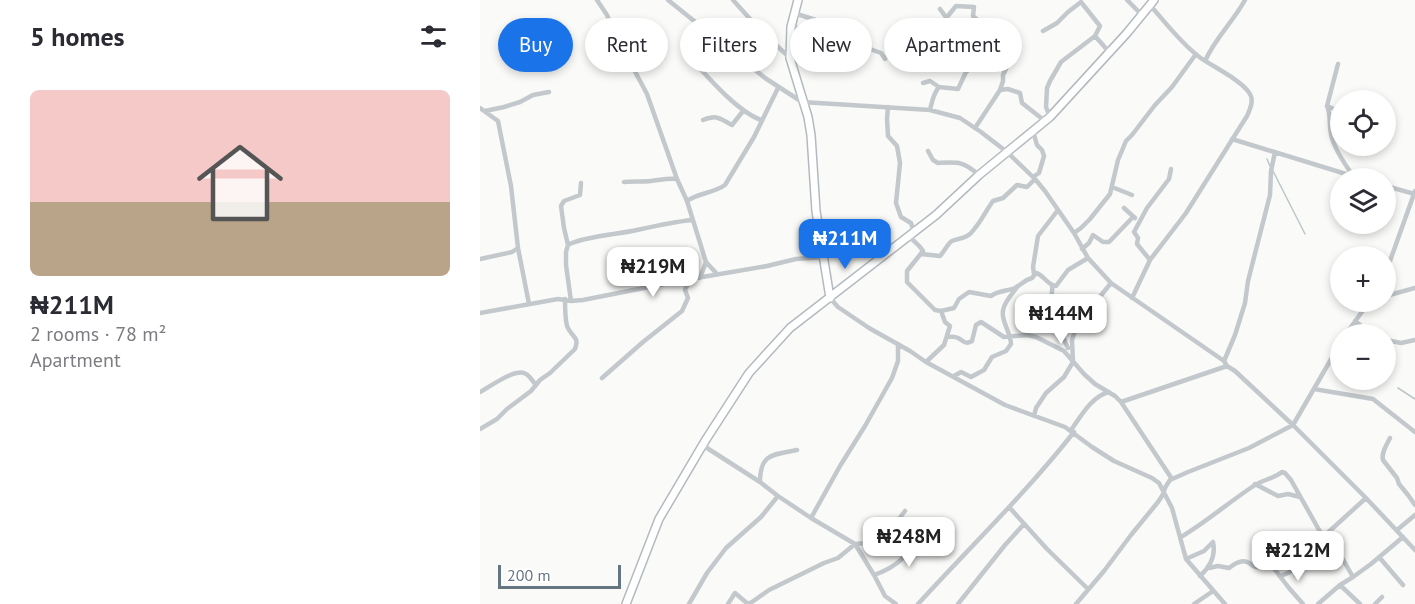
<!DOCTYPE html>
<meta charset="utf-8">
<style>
body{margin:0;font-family:"PT Sans",sans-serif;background:#f2f2f3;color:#2b2b33;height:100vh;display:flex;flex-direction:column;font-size:22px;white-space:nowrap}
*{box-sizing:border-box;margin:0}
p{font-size:20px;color:#7c7c81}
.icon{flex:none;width:33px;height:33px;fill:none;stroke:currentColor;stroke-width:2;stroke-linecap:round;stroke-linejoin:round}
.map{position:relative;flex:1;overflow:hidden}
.side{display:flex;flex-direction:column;background:#fff;width:480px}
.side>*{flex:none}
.guide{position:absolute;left:18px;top:18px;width:570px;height:54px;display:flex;gap:12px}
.fabs{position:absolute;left:850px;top:90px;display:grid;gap:12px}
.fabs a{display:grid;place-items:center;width:66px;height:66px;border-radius:50%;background:#fff;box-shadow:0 3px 9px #0003;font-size:30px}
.scale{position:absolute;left:18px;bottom:15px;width:123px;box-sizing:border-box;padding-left:6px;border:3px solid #657683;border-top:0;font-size:16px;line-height:21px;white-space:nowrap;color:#657683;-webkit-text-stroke:4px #fff;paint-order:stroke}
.price{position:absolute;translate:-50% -51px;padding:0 14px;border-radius:12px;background:#fff;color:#222;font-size:20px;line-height:39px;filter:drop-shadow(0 2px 3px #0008)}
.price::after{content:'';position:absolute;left:50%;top:36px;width:18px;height:14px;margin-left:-9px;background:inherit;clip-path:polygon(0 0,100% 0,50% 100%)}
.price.selected{background:#1a73e8;color:#fff}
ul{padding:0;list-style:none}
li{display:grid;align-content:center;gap:12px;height:318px;padding:0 30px}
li+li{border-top:2px solid #e1e1e2}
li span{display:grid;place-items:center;height:186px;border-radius:9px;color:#555}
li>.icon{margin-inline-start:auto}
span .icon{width:108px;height:108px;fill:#fffc;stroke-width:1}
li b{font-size:26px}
h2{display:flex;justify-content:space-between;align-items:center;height:72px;padding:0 30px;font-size:26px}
.tag{padding:0 21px;border-radius:27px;background:#fff;box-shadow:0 3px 9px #0003;font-size:21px;line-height:54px}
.tag.selected{background:#1a73e8;color:#fff}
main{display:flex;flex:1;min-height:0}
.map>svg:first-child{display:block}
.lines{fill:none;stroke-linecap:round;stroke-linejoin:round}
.stream{stroke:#bbc7cb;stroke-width:1.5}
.secondary-casing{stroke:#b3babf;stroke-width:10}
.minor{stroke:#c3c8cc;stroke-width:4.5}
.secondary{stroke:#fff;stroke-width:7}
</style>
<main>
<section class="side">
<h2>5 homes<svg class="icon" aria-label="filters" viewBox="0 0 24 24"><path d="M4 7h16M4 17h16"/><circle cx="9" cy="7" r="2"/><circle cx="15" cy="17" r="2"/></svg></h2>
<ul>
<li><span style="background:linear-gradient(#f6c9c9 60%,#b9a48a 0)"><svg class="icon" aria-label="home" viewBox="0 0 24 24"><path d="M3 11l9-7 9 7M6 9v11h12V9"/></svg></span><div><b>₦211M</b><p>2 rooms · 78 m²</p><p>Apartment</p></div></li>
</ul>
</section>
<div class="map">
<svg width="935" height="604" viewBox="0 0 935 604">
<rect width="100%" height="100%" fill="#fafaf8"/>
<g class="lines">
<path class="stream" d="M787 159 790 166
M793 171 825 234
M918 388 935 399"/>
<defs>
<path id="secondary" d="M318 0 311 27 310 58 328 117 331 135 336 211 350 298
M146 604 179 519 225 441 269 373 310 328 456 215 499 175 570 117 647 33 674 0"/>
</defs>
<use href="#secondary" class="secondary-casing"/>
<path class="minor" d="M117 0 127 15 135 34 167 94 197 179 207 201
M188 0 285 78 322 102 450 110 480 118 501 132 527 152 555 179 565 191 594 233 608 258 631 283 744 361 747 366 755 371 813 425 886 498 935 550
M253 0 280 30 310 58
M647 0 662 15
M460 9 473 27 476 46 485 52 490 60 496 64
M314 13 385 36
M467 17 476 6 494 7 493 16 511 32 515 44 517 48 531 58 523 75V81L520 90 495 128
M311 27 336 31 360 38 401 53 405 59
M563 31 577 23 588 12 601 2 620 26 615 36 630 53
M725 61C735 38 753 22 765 0
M216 64C232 82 259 112 281 120
M858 64 847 106C851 115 849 125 851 134 853 147 866 166 874 177
M443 83 450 81 459 87 478 89 486 72 493 66 501 61 515 44
M520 90 528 89 540 93 542 103 565 121
M847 106 861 112
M408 107 407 119 408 136 417 146 420 163 416 203 421 217 431 223 434 232
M0 108 18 121 31 186 38 248 49 304
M450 110C452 102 453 94 459 87
M5 111 24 107 40 102 53 95 69 92
M570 117 566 107 567 88 570 81 581 62 615 36
M223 120C238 114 240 119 252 125L263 111
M553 131 557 145 562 150 564 156 559 173 553 177
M752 139 879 178
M448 151 453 160 458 163C478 162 483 161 499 175
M144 182C153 181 162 182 171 181 180 180 188 178 197 179
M906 186 935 194
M632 187 652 195
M644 208 655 218
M594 233 601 228 610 219 630 194 638 160 646 141 652 135 675 105 692 87 716 54
M429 236C434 242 438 243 443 251L427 271V282L455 310 461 311 465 322 470 326 464 345 446 362
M88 245C101 237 140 234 157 230 175 226 193 222 212 220
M602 249 609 243 613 235 623 242H629L653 217
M441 254 460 256C464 252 468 243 472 241 479 238 484 239 490 234 500 224 505 212 513 201L523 198 537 185 547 187 555 179
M0 259 32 252 38 248
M670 260 657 244 658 238 654 232 667 208 689 179 691 169
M906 269 910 261 935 191
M237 274 226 262 207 201C218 193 234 193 245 185L274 137 298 88
M554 274 553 267 558 236 578 210
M220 278 226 262
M572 286C573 291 571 295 571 301 572 313 577 319 581 330 583 338 584 340 588 348
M906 296 935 288
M350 298 358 307 389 328 430 351 446 362 525 405 585 427 612 447 634 461 672 478 679 483 692 508 706 559 745 604
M652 298 670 260 706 213 767 116C770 109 774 101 770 94 762 80 731 66 718 56 699 41 685 22 670 5
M91 301 86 265V252L88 245 84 228 81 206 84 201 100 195 101 183
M461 311 474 308 479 299 489 292 511 296C517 291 527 291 535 288 542 284 544 280 552 278L556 273C564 275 567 285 576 286L588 270 608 258
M0 313 78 299 91 301 103 300 199 281 287 266 316 259 343 257
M875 321 892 334
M866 334 889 302
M467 337C471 337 475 336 478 338 484 341 485 345 492 341L496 325 501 322 524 337 547 335 556 337 584 351 604 374 615 384 635 396 641 402 692 479
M906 340 921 343 935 340
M744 361 755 335 765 303 768 281 790 195 791 171 795 152
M474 376 481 372 491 377 504 370 512 357 526 351 531 344C531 332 519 319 524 307 526 300 533 293 537 287
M122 378 163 342 202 311 208 298 205 290 209 281
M834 389 893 399 935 432
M0 392C10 387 36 367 46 374 50 376 53 382 56 385
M641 402 747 366
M554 416 556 408 566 393 584 377 593 362 592 340 597 325 631 283
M0 429 17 419 27 409 51 391 60 380 70 373 95 349C100 336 91 337 87 326 85 318 85 308 85 299
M591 430C601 416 612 396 629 392
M910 438C907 444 901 453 903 460L917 478 919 484 928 495 935 505
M225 441 227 448 280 482 298 496 331 518 375 544 394 575 405 596 416 604
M280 482C280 453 293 455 317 450
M775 484 798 496 808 494 820 497
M529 507 567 549 608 589
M331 518 360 466 385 426 412 378 418 361V344
M917 530 935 515
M846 535 857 549 873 577 891 564 923 537
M701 537C726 522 748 503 772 487 781 480 793 479 802 472L805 473 811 480 843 537
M899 557 923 585
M706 559 724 551 733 542C736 556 730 567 720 576
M729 568 738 566 749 568C754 564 761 559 767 562 771 563 771 566 776 567 780 568 785 564 789 562L809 588 823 604
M394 575C421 565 426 556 441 532
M801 576 808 573 821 563 829 555 843 537 886 498
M860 585 880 604
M209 604 227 573 246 548 281 517 298 496
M248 604 255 593 268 604 272 602 289 590 344 563 358 558 375 544 386 543 415 524 425 511
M438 604C490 547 546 493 594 432
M478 604 525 545 544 524
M596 604 624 571 651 535 678 502 682 496 686 486 690 480 708 472 769 448 813 425 861 342
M714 604 733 591
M838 604 860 585 873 577
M895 604 902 597"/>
<use href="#secondary" class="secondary"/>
</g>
</svg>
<div class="fabs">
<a><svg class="icon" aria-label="locate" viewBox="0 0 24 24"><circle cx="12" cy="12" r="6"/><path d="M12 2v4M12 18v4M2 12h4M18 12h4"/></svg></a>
<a><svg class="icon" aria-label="layers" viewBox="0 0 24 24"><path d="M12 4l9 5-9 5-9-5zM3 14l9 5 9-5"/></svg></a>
<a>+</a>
<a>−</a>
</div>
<div class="scale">200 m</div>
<b class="price selected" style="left:365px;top:270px">₦211M</b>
<b class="price" style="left:173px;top:298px">₦219M</b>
<b class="price" style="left:581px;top:345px">₦144M</b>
<b class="price" style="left:429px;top:568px">₦248M</b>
<b class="price" style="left:818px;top:582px">₦212M</b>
<div class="guide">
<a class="tag selected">Buy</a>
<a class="tag">Rent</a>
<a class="tag">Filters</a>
<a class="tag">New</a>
<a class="tag">Apartment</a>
</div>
</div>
</main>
